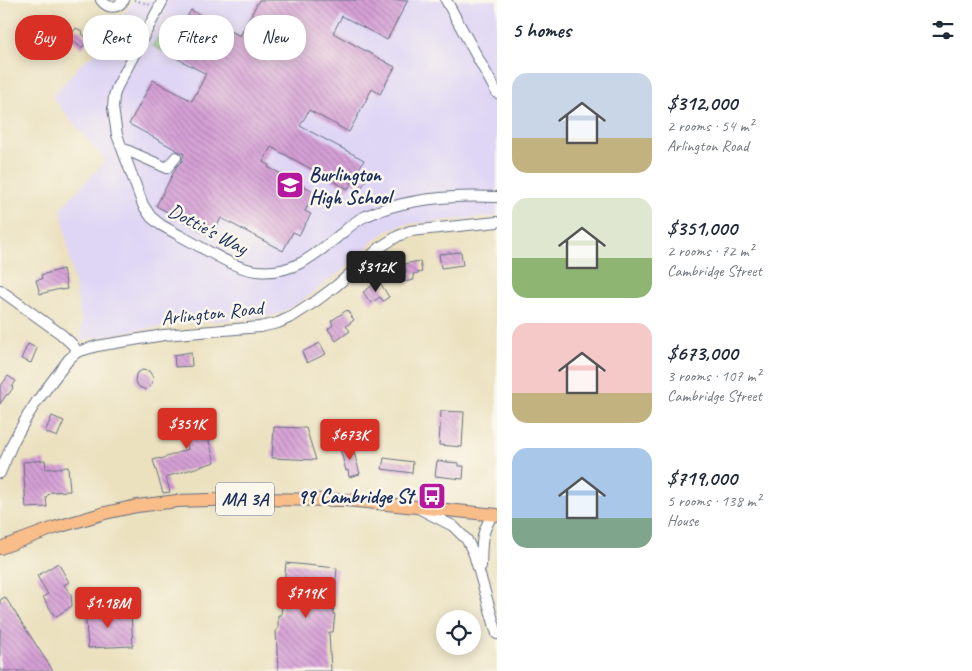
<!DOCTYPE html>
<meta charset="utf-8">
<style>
body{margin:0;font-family:Caveat,sans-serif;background:#f6f6f7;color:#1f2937;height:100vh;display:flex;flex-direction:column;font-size:19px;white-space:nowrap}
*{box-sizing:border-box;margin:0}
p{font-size:16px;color:#747a83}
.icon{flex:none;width:28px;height:28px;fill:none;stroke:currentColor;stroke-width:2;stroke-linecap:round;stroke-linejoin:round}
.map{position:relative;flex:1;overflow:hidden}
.side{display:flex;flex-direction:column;background:#fff;width:475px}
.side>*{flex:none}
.banner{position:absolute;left:15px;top:15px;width:406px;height:45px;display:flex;gap:10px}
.fabs{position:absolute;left:436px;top:610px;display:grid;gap:10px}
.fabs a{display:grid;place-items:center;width:45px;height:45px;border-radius:50%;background:#fff;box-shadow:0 2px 12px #0003;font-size:25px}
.price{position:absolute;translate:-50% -42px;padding:0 11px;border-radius:5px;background:#d93025;color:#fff;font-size:16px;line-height:32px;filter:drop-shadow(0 1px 2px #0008)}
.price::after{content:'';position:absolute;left:50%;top:30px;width:15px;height:11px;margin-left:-8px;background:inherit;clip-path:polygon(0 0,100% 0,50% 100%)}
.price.on{background:#222;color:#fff}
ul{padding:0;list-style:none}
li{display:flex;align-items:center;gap:15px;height:125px;padding:0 15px}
li span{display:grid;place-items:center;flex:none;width:140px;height:100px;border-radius:15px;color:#555}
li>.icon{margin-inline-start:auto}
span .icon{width:60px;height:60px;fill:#fffc;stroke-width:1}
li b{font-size:21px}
h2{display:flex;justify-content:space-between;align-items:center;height:60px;padding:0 15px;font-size:21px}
.chip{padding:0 18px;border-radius:20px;background:#fff;box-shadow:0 2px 12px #0003;font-size:18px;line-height:45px}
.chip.on{background:#d93025;color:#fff}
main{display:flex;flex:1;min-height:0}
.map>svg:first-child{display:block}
.built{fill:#dfd5f5}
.green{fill:#a4da8b;stroke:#608474}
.building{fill:url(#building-back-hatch)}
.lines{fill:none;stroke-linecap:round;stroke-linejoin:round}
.minor-casing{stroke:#646d80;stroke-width:12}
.major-casing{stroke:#646d80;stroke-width:14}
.path{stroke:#646d80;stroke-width:2;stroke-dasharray:1 4;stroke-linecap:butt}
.minor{stroke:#fff;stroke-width:10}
.major{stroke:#f9bd89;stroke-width:12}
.labels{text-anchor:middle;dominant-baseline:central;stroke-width:5;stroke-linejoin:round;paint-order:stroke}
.shield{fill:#fbf7ec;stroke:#5e6b89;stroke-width:1}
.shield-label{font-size:19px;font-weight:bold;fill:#1b2f5e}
.poi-label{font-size:20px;font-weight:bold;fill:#1b2f5e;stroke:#fbf7ec;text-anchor:start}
.street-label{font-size:20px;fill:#1b2f5e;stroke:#fbf7ec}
</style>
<main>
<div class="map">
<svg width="497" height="671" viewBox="0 0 497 671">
<defs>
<pattern id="building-back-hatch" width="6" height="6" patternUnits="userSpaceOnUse" patternTransform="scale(1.25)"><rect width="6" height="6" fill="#d6a0d5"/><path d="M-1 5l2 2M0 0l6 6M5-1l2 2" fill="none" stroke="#ad83b0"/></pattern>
</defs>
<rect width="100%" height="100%" fill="#fbf7ec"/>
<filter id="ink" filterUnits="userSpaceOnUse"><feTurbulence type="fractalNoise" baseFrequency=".02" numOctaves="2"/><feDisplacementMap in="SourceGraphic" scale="10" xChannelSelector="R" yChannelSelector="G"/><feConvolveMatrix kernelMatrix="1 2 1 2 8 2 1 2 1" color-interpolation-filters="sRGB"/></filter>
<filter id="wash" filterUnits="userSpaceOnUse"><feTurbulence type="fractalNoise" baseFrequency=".0096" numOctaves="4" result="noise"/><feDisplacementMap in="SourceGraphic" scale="20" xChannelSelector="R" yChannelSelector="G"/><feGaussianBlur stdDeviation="1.12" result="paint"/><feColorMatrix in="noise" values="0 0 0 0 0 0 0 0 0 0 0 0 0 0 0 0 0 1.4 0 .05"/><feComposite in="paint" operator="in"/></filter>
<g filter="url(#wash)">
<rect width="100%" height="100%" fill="#ebe1bf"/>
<path class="built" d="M134 0H497V216L407 224 398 226 387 231 373 241 344 269 310 295 283 312 272 316 181 324 137 330 80 341 82 325 61 208 105 161 52 97 82 63 96 53Z"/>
<path class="green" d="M166 22 180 29 167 53 153 46Z"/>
<g id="blocks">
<path class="building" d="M259 0H408L387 40 342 16 333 33 395 67 380 94 372 89 349 132 309 110 300 126 364 160 356 174 366 180 362 187 352 182 348 189 271 147 263 162 269 165 268 167 315 192 305 211 311 214 299 235 293 232 283 251 221 218 212 236 156 206 177 166 182 161 184 154 129 124 153 80 192 101 206 74 167 53 191 10 240 36Z
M76 28 83 32 82 34 89 39 82 48 69 38Z
M461 252 463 265 441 268 439 254Z
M420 261 422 272 413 274 414 280 404 282 402 272H406L404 264Z
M63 269 67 289 60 290V289L40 294 36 280 42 279 41 275Z
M379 281 389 297 383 301 380 297 371 303 363 292Z
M347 310 354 320 346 326 350 331 336 341 328 329 333 325 331 321Z
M320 343 326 354 307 363 302 352Z
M28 344 37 348 31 363 21 359Z
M191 352 192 366 175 367 174 355Z
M142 370 149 371 153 377 152 384 146 390 139 387 135 381 136 374Z
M8 376 16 381 12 387 13 388 8 395 7 394 0 404V387Z
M200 410 215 462 166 477 170 492 163 493 153 460 160 458 161 459 188 449 178 416Z
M441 411 464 412 462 447 439 445Z
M52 416 64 421 57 437 45 432Z
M274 427 306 428 316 460 272 458Z
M352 445 360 474 349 477 348 470 346 471 340 448Z
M384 458 413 462 412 473 382 469Z
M45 460 46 469 68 467 70 491 51 492 46 497 47 507 26 508 23 462Z
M437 461 459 463V466H464L463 479 435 476Z
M58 563 69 582 64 585 71 594 72 606 55 617 43 597 48 594 37 576Z
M286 563 337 568 333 614H335L333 632H329L331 671H278L276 630 278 629V615H281Z
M5 597 53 671H0V600Z
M106 607V614L131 613 133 646 88 648 85 608Z"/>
</g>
</g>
<g filter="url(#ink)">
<use href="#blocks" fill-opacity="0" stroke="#646d80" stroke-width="1"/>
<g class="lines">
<defs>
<path id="minor" d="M101 0C108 9 117 9 124 0
M163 0 117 87 114 96 113 108 117 135 143 205 151 217 161 225C175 233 190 241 204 249 221 258 238 269 257 271 293 275 315 255 341 234 349 227 356 220 366 216 406 198 453 195 497 197
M446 0 497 93
M122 148 167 168 176 157
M0 290 61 334 73 345 77 352
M0 473 13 442 28 415 37 401 69 359 77 352 97 346 164 335 260 327 278 323 293 316 316 301 336 286 382 246 398 236 410 231 497 222
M418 508 453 526 467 540 474 554 497 634
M481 566C482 543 480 534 493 514"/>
<path id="major" d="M0 548 54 528 105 513 137 506 177 501 241 499 346 500 497 515"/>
</defs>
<use href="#minor" class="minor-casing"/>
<use href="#major" class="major-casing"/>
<path class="path" d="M134 0 151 5"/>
<use href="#minor" class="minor"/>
<use href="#major" class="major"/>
</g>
</g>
<defs>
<symbol id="school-square" viewBox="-11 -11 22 22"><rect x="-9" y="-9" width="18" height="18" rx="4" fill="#b5179e" stroke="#fbf7ec"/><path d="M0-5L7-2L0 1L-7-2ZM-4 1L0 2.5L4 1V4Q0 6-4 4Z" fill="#fff"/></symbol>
<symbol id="bus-square" viewBox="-11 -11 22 22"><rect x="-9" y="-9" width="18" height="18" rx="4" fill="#b5179e" stroke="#fbf7ec"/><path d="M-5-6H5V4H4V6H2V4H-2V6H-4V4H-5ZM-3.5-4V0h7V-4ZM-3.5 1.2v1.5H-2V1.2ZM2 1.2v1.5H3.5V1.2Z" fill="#fff"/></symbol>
</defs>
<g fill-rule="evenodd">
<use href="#school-square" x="274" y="169" width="32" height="32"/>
<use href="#bus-square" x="416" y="480" width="32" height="32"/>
</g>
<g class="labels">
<rect class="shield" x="216" y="482.5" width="58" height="33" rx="4"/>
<g class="shield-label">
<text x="245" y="499">MA 3A</text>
</g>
<g class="poi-label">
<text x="309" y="174">Burlington<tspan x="309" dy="23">High School</tspan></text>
<text x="413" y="496" text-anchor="end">99 Cambridge St</text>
</g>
<g class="street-label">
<text transform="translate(208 229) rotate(28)">Dottie's Way</text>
<text transform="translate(212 313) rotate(-6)">Arlington Road</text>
</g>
</g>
</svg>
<div class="fabs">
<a><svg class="icon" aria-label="locate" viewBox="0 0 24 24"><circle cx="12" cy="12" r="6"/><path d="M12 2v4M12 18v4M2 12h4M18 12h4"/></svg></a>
</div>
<b class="price on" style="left:376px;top:293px">$312K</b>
<b class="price" style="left:187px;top:450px">$351K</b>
<b class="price" style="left:350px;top:461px">$673K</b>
<b class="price" style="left:306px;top:619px">$719K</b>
<b class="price" style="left:108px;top:629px">$1.18M</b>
<div class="banner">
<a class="chip on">Buy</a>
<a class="chip">Rent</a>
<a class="chip">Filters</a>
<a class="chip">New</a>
</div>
</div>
<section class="side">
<h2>5 homes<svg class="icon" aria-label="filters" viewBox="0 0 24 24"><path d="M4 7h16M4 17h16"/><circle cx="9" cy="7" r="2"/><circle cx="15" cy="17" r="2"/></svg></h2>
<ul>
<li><span style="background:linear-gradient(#c9d6e8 65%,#c2b280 0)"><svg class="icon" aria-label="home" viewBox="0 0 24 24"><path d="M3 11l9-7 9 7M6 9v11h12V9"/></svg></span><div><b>$312,000</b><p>2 rooms · 54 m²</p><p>Arlington Road</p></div></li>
<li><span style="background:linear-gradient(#dfe7d0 60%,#8fb573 0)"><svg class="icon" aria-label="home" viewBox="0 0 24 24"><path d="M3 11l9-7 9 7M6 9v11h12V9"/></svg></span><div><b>$351,000</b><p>2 rooms · 72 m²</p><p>Cambridge Street</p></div></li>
<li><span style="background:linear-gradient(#f6c9c9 70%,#c2b280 0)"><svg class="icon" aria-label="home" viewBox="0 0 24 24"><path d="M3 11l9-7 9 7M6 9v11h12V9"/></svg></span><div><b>$673,000</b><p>3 rooms · 107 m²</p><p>Cambridge Street</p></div></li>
<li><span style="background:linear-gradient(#a9c7e8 70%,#7fa58c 0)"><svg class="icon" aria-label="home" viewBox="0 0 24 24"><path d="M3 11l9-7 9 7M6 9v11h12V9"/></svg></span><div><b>$719,000</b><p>5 rooms · 138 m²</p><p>House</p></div></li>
</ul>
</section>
</main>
